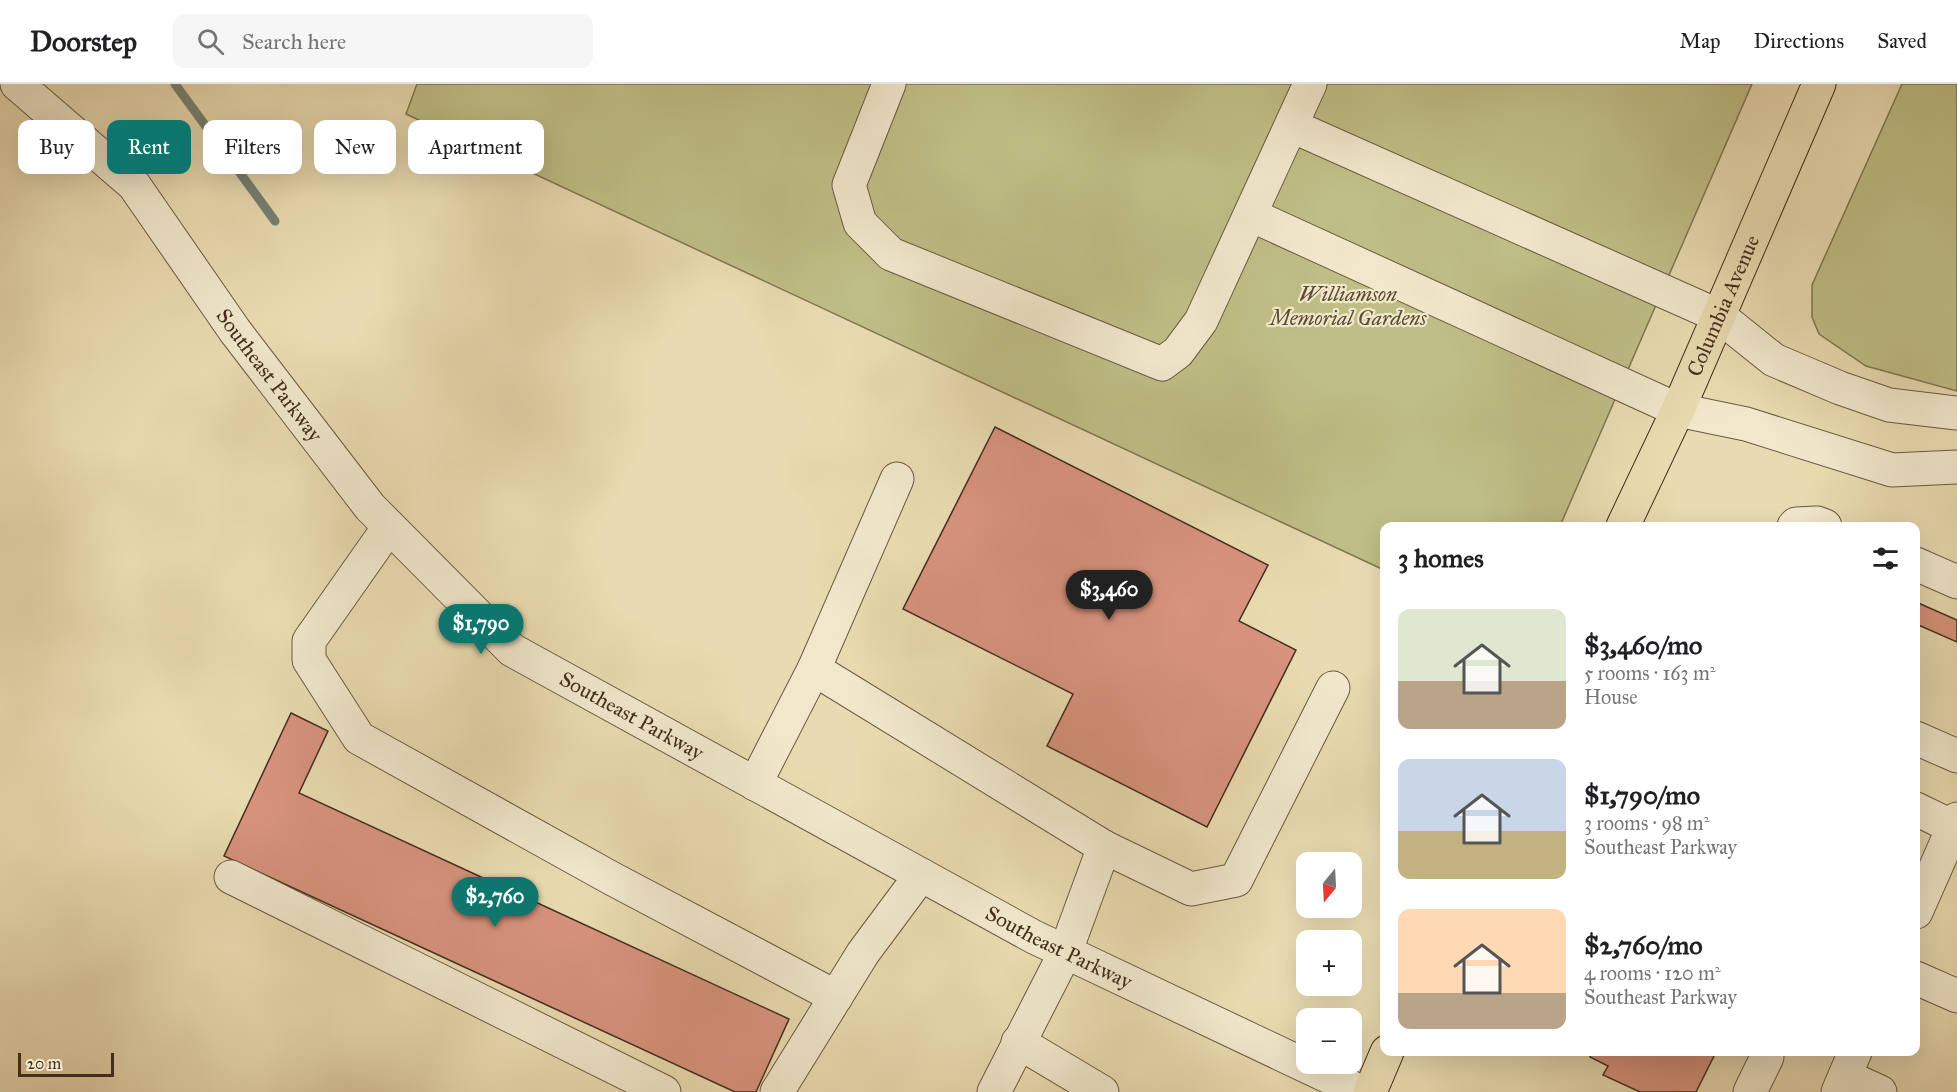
<!DOCTYPE html>
<meta charset="utf-8">
<style>
body{margin:0;font-family:"IM FELL Great Primer",serif;background:#f6f6f6;color:#202124;height:100vh;display:flex;flex-direction:column;font-size:22px;white-space:nowrap}
*{box-sizing:border-box;margin:0}
p{font-size:20px;color:#757577}
.icon{flex:none;width:33px;height:33px;fill:none;stroke:currentColor;stroke-width:2;stroke-linecap:round;stroke-linejoin:round}
.map{position:relative;flex:1;overflow:hidden}
.sheet{position:absolute;left:1380px;top:438px;width:540px;height:534px;display:flex;flex-direction:column;background:#fff;border-radius:12px;box-shadow:0 6px 24px #0002}
.sheet>*{flex:none}
.banner{position:absolute;left:18px;top:36px;width:570px;height:54px;display:flex;gap:12px}
.needle{width:39px;rotate:198deg}
.buttons{position:absolute;left:1296px;top:768px;display:grid;gap:12px}
.buttons a{display:grid;place-items:center;width:66px;height:66px;border-radius:12px;background:#fff;box-shadow:0 6px 24px #0002;font-size:30px}
.scale{position:absolute;left:18px;bottom:15px;width:96px;box-sizing:border-box;padding-left:6px;border:3px solid #432d1d;border-top:0;font-size:16px;line-height:21px;white-space:nowrap;color:#432d1d;-webkit-text-stroke:4px #f1e8cc;paint-order:stroke}
.price{position:absolute;translate:-50% -51px;padding:0 14px;border-radius:21px;background:#0f766e;color:#fff;font-size:20px;line-height:39px;filter:drop-shadow(0 2px 3px #0008)}
.price::after{content:'';position:absolute;left:50%;top:36px;width:18px;height:14px;margin-left:-9px;background:inherit;clip-path:polygon(0 0,100% 0,50% 100%)}
.price.on{background:#222;color:#fff}
ul{padding:0;list-style:none}
li{display:flex;align-items:center;gap:18px;height:150px;padding:0 18px}
li span{display:grid;place-items:center;flex:none;width:168px;height:120px;border-radius:12px;color:#555}
li>.icon{margin-inline-start:auto}
span .icon{width:72px;height:72px;fill:#fffc;stroke-width:1}
li b{font-size:26px}
h2{display:flex;justify-content:space-between;align-items:center;height:72px;padding:0 18px;font-size:26px}
.chip{padding:0 21px;border-radius:12px;background:#fff;box-shadow:0 6px 24px #0002;font-size:21px;line-height:54px}
.chip.on{background:#0f766e;color:#fff}
header{display:flex;align-items:center;gap:36px;box-sizing:border-box;height:84px;padding:0 30px;background:#fff;border-bottom:2px solid #e0e0e0}
header strong{font-size:28px}
nav{display:flex;gap:33px;margin-inline-start:auto;font-size:21px}
.search{width:420px;height:54px;background:#f6f6f6;display:flex;align-items:center;gap:15px;box-sizing:border-box;padding:0 21px;border-radius:12px;color:#757577;font-size:22px}
.map>svg:first-child{display:block}
.green{fill:#bfbe86;stroke:#817652;stroke-width:1.5}
.lines{fill:none;stroke-linecap:round;stroke-linejoin:round}
.stream{stroke:#758275;stroke-width:9}
.building{fill:#d8937e;stroke:#432d1d;stroke-width:1.5}
.minor-casing{stroke:#6c5842;stroke-width:35}
.major-casing{stroke:#432d1d;stroke-width:35}
.minor{stroke:#f1e8cc;stroke-width:33}
.major{stroke:#e9dbb1;stroke-width:33}
.labels{text-anchor:middle;dominant-baseline:central;stroke-width:4.5;stroke-linejoin:round;paint-order:stroke}
.park-label{font-size:21px;font-style:italic;fill:#5c4a32;stroke:#f1e8cc}
.street-label{font-size:21px;fill:#432d1d;stroke:#f1e8cc}
</style>
<header>
<strong>Doorstep</strong>
<div class="search"><svg class="icon" aria-label="search" viewBox="0 0 24 24"><circle cx="10" cy="10" r="6"/><path d="M15 15l6 6"/></svg>Search here</div>
<nav><a>Map</a><a>Directions</a><a>Saved</a></nav>
</header>
<div class="map">
<svg width="1957" height="1008" viewBox="0 0 1957 1008">
<rect width="100%" height="100%" fill="#e9dbb1"/>
<filter id="stains"><feTurbulence type="fractalNoise" baseFrequency=".00333" numOctaves="4"/><feColorMatrix values="0 0 0 0 .2 0 0 0 0 .09 0 0 0 0 .02 0 0 0 .5 -.17"/></filter>
<radialGradient id="worn" r=".72"><stop offset=".6" stop-color="#630" stop-opacity="0"/><stop offset="1" stop-color="#630" stop-opacity=".3"/></radialGradient>
<path class="green" d="M417 0H1752L1560 442H1384V486L406 30Z
M1902 0H1957V307L1866 282 1819 250 1812 233V201Z"/>
<g class="lines">
<path class="stream" d="M175 0 275 137"/>
</g>
<path class="building" d="M995 343 1268 481 1239 537 1296 566 1207 743 1047 662 1073 610 903 525Z
M1916 518 1957 536V558L1916 540Z
M291 629 328 647 299 709 789 935 756 1008H735L224 772Z
M1592 968H1716L1696 1008H1640L1603 991 1608 982 1590 973Z"/>
<g class="lines">
<defs>
<g id="minor">
<path id="s1" d="M17 0 134 101 235 247 370 423 512 566 1034 853 1361 1008"/>
<path d="M889 0 849 101 860 139 891 170 1162 280 1178 268 1201 237 1310 0"/>
<path d="M1292 42 1719 232 1774 276 1840 304 1889 321 1957 329"/>
<path d="M1251 131 1678 326 1746 340 1892 386 1957 383"/>
<path d="M1794 442 1796 440 1817 439 1825 442"/>
<path d="M389 443 309 557V576L359 654 611 794 836 913"/>
<path d="M1916 480 1957 498"/>
<path d="M814 585 897 395"/>
<path d="M1916 654 1957 672"/>
<path d="M755 700 814 585 1104 763"/>
<path d="M1916 725 1953 743"/>
<path d="M231 793 664 1008"/>
<path d="M1916 828 1957 735"/>
<path d="M1916 894 1957 912"/>
<path d="M1018 958 1102 1008"/>
<path d="M1845 992 1880 1008"/>
<path d="M777 1008 863 869 921 791"/>
<path d="M994 1008 1065 869 1104 763 1191 805 1236 796 1333 604"/>
<path d="M1750 1008 1767 973"/>
<path d="M1838 1008 1855 968"/>
</g>
<g id="major">
<path id="s2" d="M1623 442 1678 326 1819 0"/>
<path d="M1370 1008 1387 968"/>
</g>
</defs>
<use href="#minor" class="minor-casing"/>
<use href="#major" class="major-casing"/>
<use href="#minor" class="minor"/>
<use href="#major" class="major"/>
</g>
<g class="labels">
<g class="park-label">
<text x="1348" y="210">Williamson<tspan x="1348" dy="24">Memorial Gardens</tspan></text>
</g>
<g class="street-label">
<text stroke="none"><textPath href="#s2" startOffset="242">Columbia Avenue</textPath></text>
<text stroke="none"><textPath href="#s1" startOffset="388">Southeast Parkway</textPath></text>
<text stroke="none"><textPath href="#s1" startOffset="892">Southeast Parkway</textPath></text>
<text stroke="none"><textPath href="#s1" startOffset="1378">Southeast Parkway</textPath></text>
</g>
</g>
<rect width="100%" height="100%" filter="url(#stains)"/>
<rect width="100%" height="100%" fill="url(#worn)"/>
</svg>
<div class="buttons">
<a><svg class="needle" viewBox="-14 -14 28 28"><path d="M0-13l5 13h-10z" fill="#e53935"/><path d="M0 13l5-13h-10z" fill="#757577"/></svg></a>
<a>+</a>
<a>−</a>
</div>
<div class="scale">20 m</div>
<b class="price on" style="left:1109px;top:537px">$3,460</b>
<b class="price" style="left:481px;top:571px">$1,790</b>
<b class="price" style="left:495px;top:844px">$2,760</b>
<div class="banner">
<a class="chip">Buy</a>
<a class="chip on">Rent</a>
<a class="chip">Filters</a>
<a class="chip">New</a>
<a class="chip">Apartment</a>
</div>
<section class="sheet">
<h2>3 homes<svg class="icon" aria-label="filters" viewBox="0 0 24 24"><path d="M4 7h16M4 17h16"/><circle cx="9" cy="7" r="2"/><circle cx="15" cy="17" r="2"/></svg></h2>
<ul>
<li><span style="background:linear-gradient(#dfe7d0 60%,#b9a48a 0)"><svg class="icon" aria-label="home" viewBox="0 0 24 24"><path d="M3 11l9-7 9 7M6 9v11h12V9"/></svg></span><div><b>$3,460/mo</b><p>5 rooms · 163 m²</p><p>House</p></div></li>
<li><span style="background:linear-gradient(#c9d6e8 60%,#c2b280 0)"><svg class="icon" aria-label="home" viewBox="0 0 24 24"><path d="M3 11l9-7 9 7M6 9v11h12V9"/></svg></span><div><b>$1,790/mo</b><p>3 rooms · 98 m²</p><p>Southeast Parkway</p></div></li>
<li><span style="background:linear-gradient(#ffd9b3 70%,#b9a48a 0)"><svg class="icon" aria-label="home" viewBox="0 0 24 24"><path d="M3 11l9-7 9 7M6 9v11h12V9"/></svg></span><div><b>$2,760/mo</b><p>4 rooms · 120 m²</p><p>Southeast Parkway</p></div></li>
</ul>
</section>
</div>
